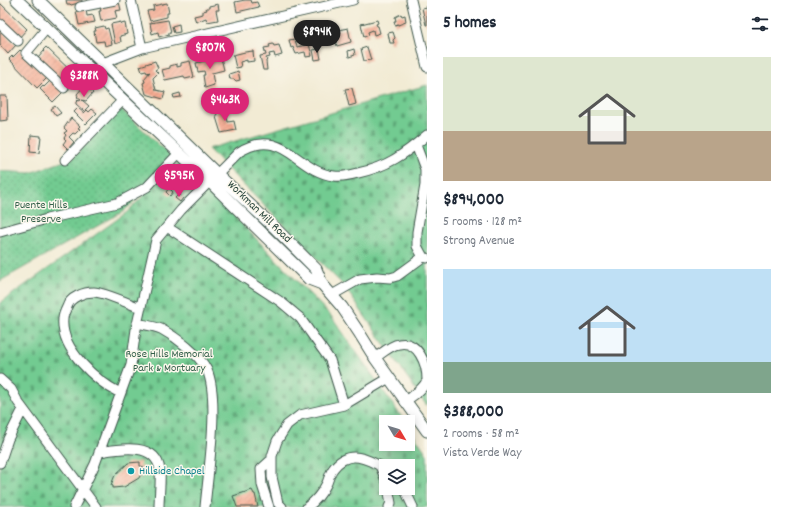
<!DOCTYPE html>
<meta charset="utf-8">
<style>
body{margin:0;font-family:Dekko,sans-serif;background:#f6f6f7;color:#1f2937;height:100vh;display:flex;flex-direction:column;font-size:15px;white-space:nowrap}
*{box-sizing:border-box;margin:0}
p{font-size:13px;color:#747a83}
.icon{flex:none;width:22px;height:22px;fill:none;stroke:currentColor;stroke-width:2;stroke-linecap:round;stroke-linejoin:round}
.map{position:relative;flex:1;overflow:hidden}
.drawer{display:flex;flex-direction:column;background:#fff;width:360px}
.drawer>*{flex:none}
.needle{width:26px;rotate:128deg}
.buttons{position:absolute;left:379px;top:415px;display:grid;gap:8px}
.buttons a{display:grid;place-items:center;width:36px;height:36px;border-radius:0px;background:#fff;box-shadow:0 2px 10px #0003;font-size:20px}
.price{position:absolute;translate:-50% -34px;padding:0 9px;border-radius:14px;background:#db2777;color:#fff;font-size:13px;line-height:26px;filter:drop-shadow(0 1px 2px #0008)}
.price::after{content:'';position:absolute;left:50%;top:24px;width:12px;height:9px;margin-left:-6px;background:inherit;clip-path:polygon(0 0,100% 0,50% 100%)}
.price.selected{background:#222;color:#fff}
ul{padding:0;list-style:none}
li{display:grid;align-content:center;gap:8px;height:212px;padding:0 16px}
li span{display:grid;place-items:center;height:124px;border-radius:0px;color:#555}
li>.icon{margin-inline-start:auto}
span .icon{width:72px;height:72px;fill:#fffc;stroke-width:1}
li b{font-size:17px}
h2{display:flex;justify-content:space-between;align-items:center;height:48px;padding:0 16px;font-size:17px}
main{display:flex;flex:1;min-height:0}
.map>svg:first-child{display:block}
.cemetery{fill:url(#cemetery-stones);stroke:#488462;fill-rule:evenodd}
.park{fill:url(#park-dots);stroke:#488462}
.building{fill:url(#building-hatch)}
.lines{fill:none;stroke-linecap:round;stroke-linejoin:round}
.minor-casing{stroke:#3f574c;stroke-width:11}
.major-casing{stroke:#3f574c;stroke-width:13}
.minor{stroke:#fff;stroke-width:9}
.major{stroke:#fff;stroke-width:11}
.culture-dot{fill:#0f9aa8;stroke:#fbf7ec;stroke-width:1.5}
.labels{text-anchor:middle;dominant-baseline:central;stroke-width:3;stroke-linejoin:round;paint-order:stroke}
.park-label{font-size:12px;fill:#34604b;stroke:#fbf7ec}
.street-label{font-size:12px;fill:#1f3d34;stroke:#fbf7ec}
.culture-label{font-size:12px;fill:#0d838f;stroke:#fbf7ec;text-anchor:start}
</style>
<main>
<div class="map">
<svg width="427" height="507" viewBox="0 0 427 507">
<defs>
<pattern id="cemetery-stones" width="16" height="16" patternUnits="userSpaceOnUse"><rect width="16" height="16" fill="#72cb91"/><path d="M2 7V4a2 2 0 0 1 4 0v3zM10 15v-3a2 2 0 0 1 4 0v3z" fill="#5da677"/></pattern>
<pattern id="park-dots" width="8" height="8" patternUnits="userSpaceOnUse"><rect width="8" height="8" fill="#72cb91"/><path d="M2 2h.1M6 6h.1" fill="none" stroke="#5da677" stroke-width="1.8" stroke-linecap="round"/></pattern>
<pattern id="building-hatch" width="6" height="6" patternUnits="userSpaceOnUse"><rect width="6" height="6" fill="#f5ab92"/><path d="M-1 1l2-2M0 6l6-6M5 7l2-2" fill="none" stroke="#c68c78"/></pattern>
</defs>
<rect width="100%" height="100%" fill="#fbf7ec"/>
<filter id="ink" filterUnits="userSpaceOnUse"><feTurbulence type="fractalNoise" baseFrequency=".025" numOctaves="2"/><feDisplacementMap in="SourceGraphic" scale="8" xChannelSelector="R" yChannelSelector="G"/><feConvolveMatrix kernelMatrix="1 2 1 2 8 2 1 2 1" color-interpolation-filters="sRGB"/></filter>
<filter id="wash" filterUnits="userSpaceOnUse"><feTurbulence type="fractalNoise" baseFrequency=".012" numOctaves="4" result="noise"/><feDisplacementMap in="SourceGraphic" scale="16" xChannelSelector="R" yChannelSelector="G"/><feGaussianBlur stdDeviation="0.9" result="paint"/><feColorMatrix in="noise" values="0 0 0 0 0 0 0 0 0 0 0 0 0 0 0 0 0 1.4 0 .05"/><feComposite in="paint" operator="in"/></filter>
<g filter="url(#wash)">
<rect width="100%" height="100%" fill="#f2ebd4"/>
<path class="cemetery" d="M427 85V406L344 286 208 149Z
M180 160 332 317 405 422H386V444H408V426L425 451 427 455V507H0V303L126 213ZM386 466H408V488H386Z"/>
<path class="park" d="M120 108 176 161 124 211 0 281V171L30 173 73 158Z"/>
<g id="blocks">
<path class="building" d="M66 0H82V2L71 5 70 4H67Z
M245 0H251L252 3 257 2 259 7 237 12 235 2Z
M119 2 121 10 115 11 117 18 101 21 99 11H101L100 7Z
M0 3 27 29 18 39 0 21Z
M167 3 169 13H167V17L150 21 147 11 154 10 153 6Z
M218 4 219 10H216L218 20 207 22 206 18 196 22 194 16 203 14V11L207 10 206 8H209V6Z
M427 7V25H426L422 8Z
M86 9 87 16 93 15 95 22 79 25 76 11Z
M401 14 402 16 405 15 406 22 398 25V24L395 25 394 21H396L395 17Z
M168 20 171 32H169V34L159 37 158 32 152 34 150 23Z
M377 20 378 23 376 24 377 26H378L380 33 374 35 373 30 368 32 369 35 364 37 361 24Z
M121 22V24L125 23 127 34 120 36 121 42 115 44 111 24Z
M179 24 180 32 174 33 172 26Z
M104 26 105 29 108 28 112 44 105 46 104 41 96 42 94 31H96L95 28Z
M348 28 351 42 337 46 333 31Z
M0 29 16 45 8 54 0 45Z
M323 31V33L330 31 331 36 328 37V39L321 41 322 44 318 45 317 44H316L313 35Z
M393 32 395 38 393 40 394 43H390L388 33Z
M295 39 297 47 309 44 312 56 306 57 305 52 296 54 293 47 291 48 289 40Z
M273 44 274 46 279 45 282 55 275 57 274 53 269 54 270 57 266 58 267 60 266 61 267 70H263L260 56 266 55 264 48 270 47 269 45Z
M46 47 77 77 69 86 67 84 66 85 53 72 38 58 44 51 43 50Z
M367 47 371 60 364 61 361 49Z
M319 49 321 59 315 60 313 50Z
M354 49 355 55 349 57 348 51Z
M20 50 47 78 37 88 9 59 12 56 13 57Z
M253 51 254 61 247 62V60L240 62 241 67 236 68 233 55 245 52Z
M217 58V59L221 58 224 70 212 73 214 85 205 88 203 75H205L204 71 198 72 196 63Z
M155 61 158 68 155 70 158 73 153 78 156 90 165 92 163 99 146 94 143 83 145 82 144 79 150 72 147 73 146 71 142 72 140 66Z
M190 61 194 77 185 79 184 76 165 80 162 70 170 68V66L177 64V67L181 66V63Z
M238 71 240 80 236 81 234 79H230L229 74Z
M51 80 63 92 53 102 40 89 43 86 44 87Z
M85 85 93 93 86 101 82 100 89 106 84 111 76 104V102L78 100 79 101 81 100 77 97 78 96 77 94Z
M352 88 356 104 349 106 345 89Z
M180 93 181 97 174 98 173 95Z
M0 96H7L8 120 0 121Z
M55 106 61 113 56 116 51 109Z
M78 108 84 113 87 110 89 112 92 109 97 113 86 124 74 112Z
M225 108 228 122 234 121 236 130 221 133 216 117 217 116 216 110Z
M71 118 80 126 78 128 80 129 75 134 73 133 69 137 74 142 68 149 63 144 66 140 64 138 66 135 64 133 67 131 64 128Z
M31 135 41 136 39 153 30 152Z
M169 188 173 192 170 196 166 192Z
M179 194 183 198 180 202 175 198Z
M140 462V466L144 467 139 478 124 487 113 488V486L111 485 115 475 128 463Z
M252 490 254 494H255L258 507H237L233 496Z"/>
</g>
</g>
<g filter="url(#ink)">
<use href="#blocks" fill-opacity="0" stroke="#3f574c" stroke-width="1"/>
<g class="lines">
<defs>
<path id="minor" d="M131 0 142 48
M411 0 427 67
M80 7 115 0
M0 24 18 41
M47 28 26 53 64 88
M94 73 103 63 142 48 353 0
M416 145 425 169V185L417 232V246L423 257 427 258
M65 160 123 100
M167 227 281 302 300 318 330 360 344 405
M0 232 47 219 117 203 147 187 179 153
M332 295 360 279 377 277 390 278 397 276 423 257
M137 323C145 325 154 326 161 329 176 337 199 354 207 370 220 399 208 473 205 507
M375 358C382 353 391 345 399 344 418 340 427 364 427 380 424 389 412 396 405 402
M0 379 11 389 18 402 96 507
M120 393C96 381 60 349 63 319 63 315 65 311 67 307 70 297 84 292 94 292 103 292 130 304 141 308
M99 452C118 449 156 441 160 470 161 482 159 495 159 507
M0 463 8 439 23 409
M380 466 386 480
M388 488 391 503 389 507
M404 488 413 507
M74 507 95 464 131 365 136 329 156 240 181 210 239 152C283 125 297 172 334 176 341 177 351 175 358 173 387 167 405 154 427 135
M269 507 262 485 261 469 272 459
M282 507 278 503 272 477V456L277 441 287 425 300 415 344 405 389 378
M307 507C316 501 322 493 327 483 329 478 330 473 333 469 348 448 368 459 386 469"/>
<path id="major" d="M17 0 210 182 309 279 322 284
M38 0 217 174 276 229 316 269 322 284 342 307 360 334 375 358 427 431"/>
</defs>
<use href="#minor" class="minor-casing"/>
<use href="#major" class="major-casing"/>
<use href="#minor" class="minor"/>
<use href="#major" class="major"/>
</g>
</g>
<circle class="culture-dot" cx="131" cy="471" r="4"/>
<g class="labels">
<g class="park-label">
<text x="41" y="205">Puente Hills<tspan x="41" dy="14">Preserve</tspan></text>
<text x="169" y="354">Rose Hills Memorial<tspan x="169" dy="14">Park &amp; Mortuary</tspan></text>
</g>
<g class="street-label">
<text transform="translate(259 212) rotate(44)">Workman Mill Road</text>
</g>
<g class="culture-label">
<text x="139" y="471">Hillside Chapel</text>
</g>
</g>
</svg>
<div class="buttons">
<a><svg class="needle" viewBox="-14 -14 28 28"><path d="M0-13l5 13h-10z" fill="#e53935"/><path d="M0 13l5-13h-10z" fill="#747a83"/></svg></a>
<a><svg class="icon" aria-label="layers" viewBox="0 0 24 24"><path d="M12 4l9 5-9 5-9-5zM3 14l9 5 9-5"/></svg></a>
</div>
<b class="price selected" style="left:317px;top:54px">$894K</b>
<b class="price" style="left:210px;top:70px">$807K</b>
<b class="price" style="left:84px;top:98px">$388K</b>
<b class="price" style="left:225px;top:122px">$463K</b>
<b class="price" style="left:179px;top:198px">$595K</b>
</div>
<section class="drawer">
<h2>5 homes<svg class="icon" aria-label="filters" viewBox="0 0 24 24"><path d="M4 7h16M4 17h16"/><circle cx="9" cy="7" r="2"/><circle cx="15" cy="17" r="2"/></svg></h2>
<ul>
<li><span style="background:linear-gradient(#dfe7d0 60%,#b9a48a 0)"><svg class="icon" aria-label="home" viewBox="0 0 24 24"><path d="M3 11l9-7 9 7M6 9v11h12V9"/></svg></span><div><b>$894,000</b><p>5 rooms · 128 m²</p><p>Strong Avenue</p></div></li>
<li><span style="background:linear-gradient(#bfe0f5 75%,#7fa58c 0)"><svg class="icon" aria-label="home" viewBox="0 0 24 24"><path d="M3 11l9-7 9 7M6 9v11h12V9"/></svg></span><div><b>$388,000</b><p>2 rooms · 58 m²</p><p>Vista Verde Way</p></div></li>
</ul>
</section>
</main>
